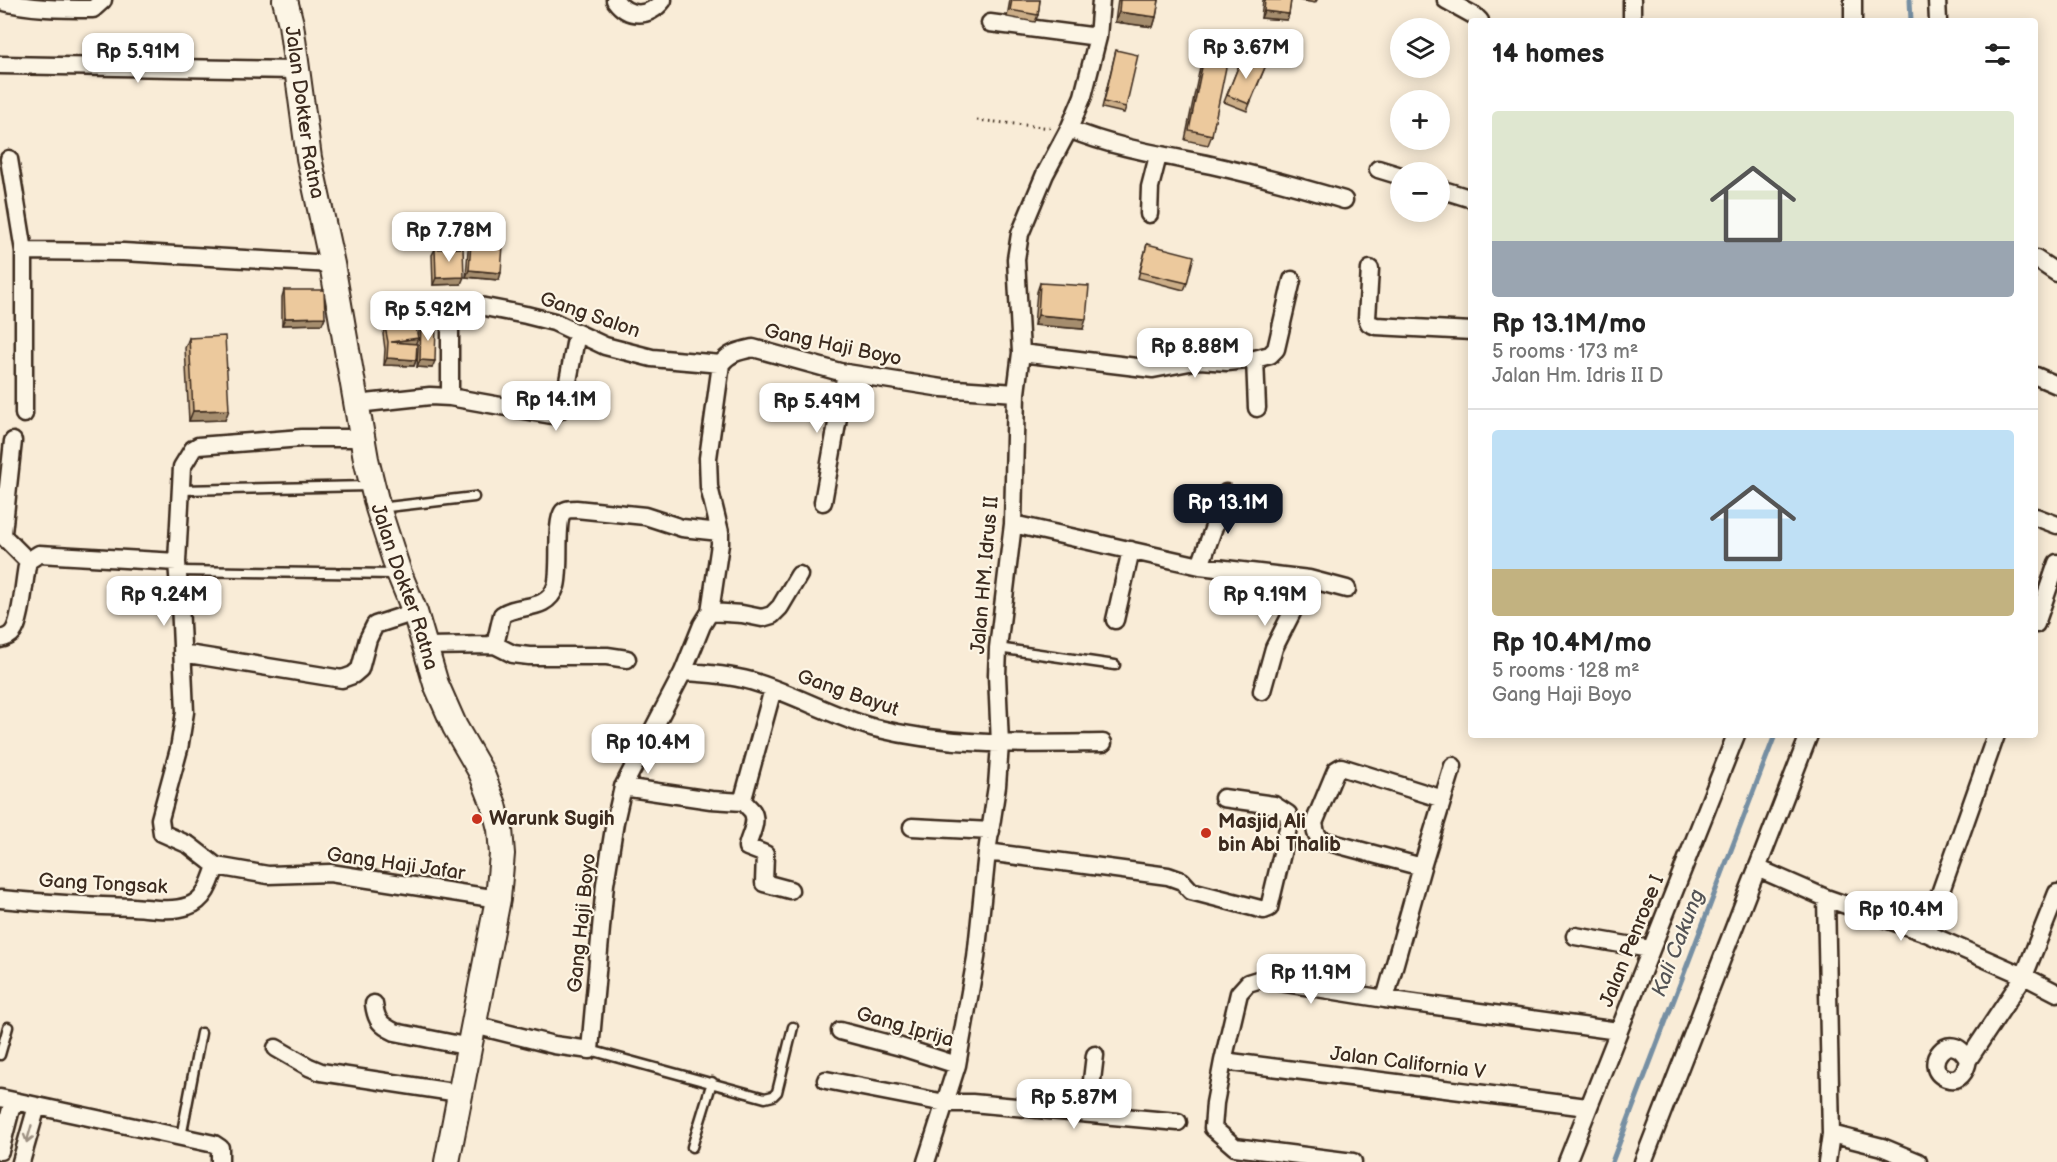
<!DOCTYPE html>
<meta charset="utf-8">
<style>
body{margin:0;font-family:"Balsamiq Sans",sans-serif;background:#f6f6f6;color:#222;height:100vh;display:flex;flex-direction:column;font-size:22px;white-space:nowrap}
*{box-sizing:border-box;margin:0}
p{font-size:20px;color:#767676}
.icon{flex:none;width:33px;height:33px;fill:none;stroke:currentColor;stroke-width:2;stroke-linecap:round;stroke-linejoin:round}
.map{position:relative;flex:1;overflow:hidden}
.drawer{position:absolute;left:1468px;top:18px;width:570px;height:720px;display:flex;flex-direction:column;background:#fff;border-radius:6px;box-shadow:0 3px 15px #0003}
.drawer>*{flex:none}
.fabs{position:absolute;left:1390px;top:18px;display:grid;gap:12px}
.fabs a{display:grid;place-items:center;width:60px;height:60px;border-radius:50%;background:#fff;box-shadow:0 3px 15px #0003;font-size:30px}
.price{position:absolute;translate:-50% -51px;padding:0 14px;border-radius:12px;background:#fff;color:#222;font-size:20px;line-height:39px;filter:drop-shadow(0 2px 3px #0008)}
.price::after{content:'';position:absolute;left:50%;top:36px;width:18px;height:14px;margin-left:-9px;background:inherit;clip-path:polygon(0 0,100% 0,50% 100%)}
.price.selected{background:#111827;color:#fff}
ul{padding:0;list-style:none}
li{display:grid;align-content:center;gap:12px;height:318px;padding:0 24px}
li+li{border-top:2px solid #e0e0e0}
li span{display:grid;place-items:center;height:186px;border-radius:6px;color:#555}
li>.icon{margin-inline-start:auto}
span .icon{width:108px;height:108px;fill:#fffc;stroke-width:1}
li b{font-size:26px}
h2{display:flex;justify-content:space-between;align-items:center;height:72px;padding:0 24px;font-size:26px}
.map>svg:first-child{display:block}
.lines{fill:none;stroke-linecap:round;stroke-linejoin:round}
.stream{stroke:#768fa3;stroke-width:5}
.lane-casing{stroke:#3b2a1e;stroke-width:13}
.street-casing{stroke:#3b2a1e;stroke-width:21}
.secondary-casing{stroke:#3b2a1e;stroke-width:28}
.path{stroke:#3b2a1e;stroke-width:3;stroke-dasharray:1.5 4.5;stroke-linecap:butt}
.lane{stroke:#fcf5e5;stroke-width:8}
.street{stroke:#fcf5e5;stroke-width:16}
.secondary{stroke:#fcf5e5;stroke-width:24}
.wall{fill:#cbad87;stroke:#3b2a1e;stroke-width:1.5}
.shaded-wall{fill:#a58d6e;stroke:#3b2a1e;stroke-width:1.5}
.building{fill:#ecc99d;stroke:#3b2a1e;stroke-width:1.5}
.oneway{stroke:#9c9082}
.poi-dot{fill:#c8321e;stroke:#fcf5e5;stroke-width:2}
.labels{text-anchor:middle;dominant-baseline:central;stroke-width:4.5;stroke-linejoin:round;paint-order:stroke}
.street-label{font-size:20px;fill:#3b2a1e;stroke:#fcf5e5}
.poi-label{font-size:20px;font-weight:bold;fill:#3b2a1e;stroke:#fcf5e5;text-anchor:start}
.water-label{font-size:21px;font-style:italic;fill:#545456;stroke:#fcf5e5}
</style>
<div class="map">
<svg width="2057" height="1162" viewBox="0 0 2057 1162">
<rect width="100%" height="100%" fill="#f9ecd7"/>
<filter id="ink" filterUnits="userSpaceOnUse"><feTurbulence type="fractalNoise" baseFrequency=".0167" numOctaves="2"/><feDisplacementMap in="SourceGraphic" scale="12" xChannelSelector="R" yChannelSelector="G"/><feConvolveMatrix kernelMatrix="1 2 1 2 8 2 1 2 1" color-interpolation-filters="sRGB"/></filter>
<g filter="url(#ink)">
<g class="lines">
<path class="stream" d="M1910 0 1911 21
M1612 1162 1775 735"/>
<defs>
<path id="lane" d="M182 490 370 486
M379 508 474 497
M179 571 396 574
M998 648 1115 665
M590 1050 765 1098 773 1096 777 1092 793 1027
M0 1055 8 1027
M181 1137 201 1033
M692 1147 712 1082"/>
<path id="street" d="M615 0C628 18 649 18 663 0
M1446 0 1475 16 1480 21
M1853 0V21
M1937 0 1938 21
M0 1C29 9 63 9 93 9L103 0
M1632 21V0
M990 23 1098 37
M0 65 297 70
M1069 129C1115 148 1163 155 1211 165 1256 175 1300 187 1344 200
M9 159 24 251V414
M1378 169 1401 176
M1440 189 1472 199
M1149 214 1150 187 1158 156
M24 251 123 252 332 264
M2036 259 2057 273
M1370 269 1367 318 1369 323 1376 326 1472 331
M1021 353 1153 369 1200 360 1227 362 1255 359 1270 355 1276 349 1292 280
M1255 359 1257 408
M2036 376 2057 385
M450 397 552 415 563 408 577 333
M357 404 430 396 450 397V313L451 306 459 302 526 315 554 322 605 346 652 358 721 364
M362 438H302L198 446 193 449 182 467 177 562 180 602 185 712 179 749 160 819 162 833 189 845 216 866 268 875 330 873 498 899
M13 441 3 533 5 538 28 561
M823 502 846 373
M2036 517 2057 525
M1013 524 1200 566 1309 579 1347 589
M1200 566 1226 493
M710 612 742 614 762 618 772 615 780 607 799 575
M1115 620 1131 550
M2036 624 2057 563
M0 639C5 638 10 636 13 632 22 621 24 577 28 561L39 554 177 562
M495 645 513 654 529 656H607L627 659
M425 646 495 645 502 615C518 603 547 613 556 586 561 569 555 522 563 512 566 509 571 509 576 509L645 516 682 528 720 532
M182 653 342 679 353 675 360 669 368 639 375 625 415 612
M683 672C706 673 729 675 751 681 793 693 833 717 875 728 951 747 1026 744 1103 743
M773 689 743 799C745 805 748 806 752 811 759 822 749 836 747 847L765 854 764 883 790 890
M1262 691 1274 648 1309 579
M623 787 711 800 743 802
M912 827 991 831
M987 852 1168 876 1182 881 1191 891 1264 910 1269 908 1289 824 1288 814 1274 805 1223 798
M1422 867 1321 840 1316 833 1314 823 1336 770 1341 767 1443 799
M1757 868 1826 898 1926 933 2024 976 2057 993
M1826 898 1831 1134 1827 1162
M0 899C44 903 89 906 133 907 151 908 171 912 188 906 205 901 211 881 216 866
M1926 933 1996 735
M1575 936 1650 949
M1385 999 1422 867 1453 766
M374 1004C376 1020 380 1025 395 1032L470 1047
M474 1025 554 1045 590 1050 605 884 615 822 623 787 683 672 702 625 710 612 720 544V532L709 487 708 458 721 364C729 353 739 351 753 348L840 372 942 388 1016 393
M840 1031 901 1047 957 1065
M276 1048 309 1067 321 1072 459 1093
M1968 1060C1950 1025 1919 1067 1946 1078 1960 1083 1966 1071 1968 1060L2024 976 2057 893
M1223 1061 1587 1107
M826 1080 945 1103H972L1178 1122
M0 1098 214 1144 220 1148V1162
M1088 1114 1095 1055
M1831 1134 1882 1147 1918 1162
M0 1151 13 1101
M21 1162 37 1106
M926 1162 957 1065 976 958 987 852 997 786 1000 744 997 675 998 648 1013 524 1016 393 1021 353 1016 259 1020 234 1045 174 1069 129 1083 96 1098 37 1101 0
M1353 1162 1235 1147 1213 1128 1215 1103 1223 1061 1239 993 1248 983 1261 979 1385 999 1618 1031
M1567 1162 1736 735
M1643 1162 1809 735"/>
<g id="secondary">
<path id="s1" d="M285 0 291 24 309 158 332 264 366 459 378 508 399 573 415 612 436 684 455 727 481 772 494 805 500 829 502 854 498 899 447 1162"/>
</g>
</defs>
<use href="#lane" class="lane-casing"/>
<use href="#street" class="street-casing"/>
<use href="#secondary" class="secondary-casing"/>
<path class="path" d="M977 120 1052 128"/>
<use href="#lane" class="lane"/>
<use href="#street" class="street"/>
<use href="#secondary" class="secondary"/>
</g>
<path class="wall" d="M1010 0H1040L1038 15 1035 22 1007 17Z
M1118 0H1159L1156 17 1153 27 1115 22Z
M1263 0H1291L1289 14 1287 20 1261 18Z
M1297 0H1317L1315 3Z
M1207 43 1212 135 1208 145 1185 140 1203 53Z
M1116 50 1126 107 1124 113 1102 108Z
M1243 55 1266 65 1247 111 1224 102Z
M471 243 499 280 466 277 468 250Z
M1147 244 1187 283 1184 290 1138 278Z
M435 249 461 284 433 285 432 255Z
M1040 283 1083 329 1034 325 1037 292Z
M284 290 325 317 322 324 282 325V297Z
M421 323 432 368 417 367 419 330Z
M385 327 415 344 416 360 414 366 384 365 385 349 383 334Z
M189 338 225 420 189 421 185 348Z"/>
<path class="shaded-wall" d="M1264 11 1289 14 1287 20 1261 18Z
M1119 12 1156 17 1153 27 1115 22Z
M469 270 501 273 499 280 466 277Z
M464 277 461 284 433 285 436 278Z
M1038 315 1086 319 1083 329 1034 325Z
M325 317 322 324 282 325 285 318Z
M418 338 415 345 391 342Z
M387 358 416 360 414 366 384 365Z
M420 360 435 361 432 368 417 367Z
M229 410 225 420 189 421 193 411Z"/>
<path class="building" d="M1012 0H1040L1038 15 1010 10Z
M1120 0H1159L1156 17 1119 12Z
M1265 0H1291L1289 14 1264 11Z
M1207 43 1230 48 1212 135 1189 130Z
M1116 50 1138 55 1126 107 1104 102Z
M1243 55 1266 65 1249 104 1227 95Z
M471 243 503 245 501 273 469 270Z
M1147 244 1194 256 1187 283 1140 272Z
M463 248 464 277 436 278 435 249Z
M1040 283 1089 286 1086 319 1038 315Z
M284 290H324L325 317 285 318Z
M415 323 418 338 391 342 417 344 416 360 387 358 388 342 385 327Z
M421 323 436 324 435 361 420 360Z
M225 336 229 410 193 411 189 338Z"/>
<defs><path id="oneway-shaft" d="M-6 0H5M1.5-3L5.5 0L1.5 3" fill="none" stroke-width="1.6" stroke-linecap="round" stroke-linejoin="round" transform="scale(1.5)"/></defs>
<use class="oneway" href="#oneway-shaft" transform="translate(29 1134) rotate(106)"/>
</g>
<g class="poi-dot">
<circle cx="477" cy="819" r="6"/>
<circle cx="1206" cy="833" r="6"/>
</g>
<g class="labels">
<g class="street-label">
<text stroke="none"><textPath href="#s1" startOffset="114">Jalan Dokter Ratna</textPath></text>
<text transform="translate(590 315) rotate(19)">Gang Salon</text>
<text transform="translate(833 345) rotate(12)">Gang Haji Boyo</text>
<text transform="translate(985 575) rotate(-85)">Jalan HM. Idrus II</text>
<text stroke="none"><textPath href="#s1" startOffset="600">Jalan Dokter Ratna</textPath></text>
<text transform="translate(848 693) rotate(19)">Gang Bayut</text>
<text transform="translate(396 864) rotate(8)">Gang Haji Jafar</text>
<text transform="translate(103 884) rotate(3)">Gang Tongsak</text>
<text transform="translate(582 923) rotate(-84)">Gang Haji Boyo</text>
<text transform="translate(1632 941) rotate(-68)">Jalan Penrose I</text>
<text transform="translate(905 1027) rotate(16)">Gang Iprija</text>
<text transform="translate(1408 1063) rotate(7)">Jalan California V</text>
</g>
<g class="poi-label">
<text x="489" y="819">Warunk Sugih</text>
<text x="1218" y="822">Masjid Ali<tspan x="1218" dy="23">bin Abi Thalib</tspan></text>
</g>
<g class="water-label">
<text transform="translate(1678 943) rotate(-69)">Kali Cakung</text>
</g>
</g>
</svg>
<div class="fabs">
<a><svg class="icon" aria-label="layers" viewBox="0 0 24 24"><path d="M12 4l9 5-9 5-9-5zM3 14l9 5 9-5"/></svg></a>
<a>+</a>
<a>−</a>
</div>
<b class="price" style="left:1246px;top:80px">Rp 3.67M</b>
<b class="price" style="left:138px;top:84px">Rp 5.91M</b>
<b class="price" style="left:449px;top:263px">Rp 7.78M</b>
<b class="price" style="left:428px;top:342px">Rp 5.92M</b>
<b class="price" style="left:1195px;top:379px">Rp 8.88M</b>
<b class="price" style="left:556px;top:432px">Rp 14.1M</b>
<b class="price" style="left:817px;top:434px">Rp 5.49M</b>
<b class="price selected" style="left:1228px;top:535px">Rp 13.1M</b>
<b class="price" style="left:164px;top:627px">Rp 9.24M</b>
<b class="price" style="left:1265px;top:627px">Rp 9.19M</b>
<b class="price" style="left:648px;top:775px">Rp 10.4M</b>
<b class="price" style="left:1901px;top:942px">Rp 10.4M</b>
<b class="price" style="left:1311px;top:1005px">Rp 11.9M</b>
<b class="price" style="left:1074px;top:1130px">Rp 5.87M</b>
<section class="drawer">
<h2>14 homes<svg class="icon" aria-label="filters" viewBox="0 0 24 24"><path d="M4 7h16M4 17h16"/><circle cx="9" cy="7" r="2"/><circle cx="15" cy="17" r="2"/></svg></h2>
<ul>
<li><span style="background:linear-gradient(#dfe7d0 70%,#9aa5b1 0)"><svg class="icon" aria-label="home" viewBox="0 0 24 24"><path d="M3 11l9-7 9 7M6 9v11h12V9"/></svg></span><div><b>Rp 13.1M/mo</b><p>5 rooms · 173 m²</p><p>Jalan Hm. Idris II D</p></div></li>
<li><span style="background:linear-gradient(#bfe0f5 75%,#c2b280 0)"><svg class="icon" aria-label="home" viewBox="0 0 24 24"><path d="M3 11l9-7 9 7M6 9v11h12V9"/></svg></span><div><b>Rp 10.4M/mo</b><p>5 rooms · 128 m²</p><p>Gang Haji Boyo</p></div></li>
</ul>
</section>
</div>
